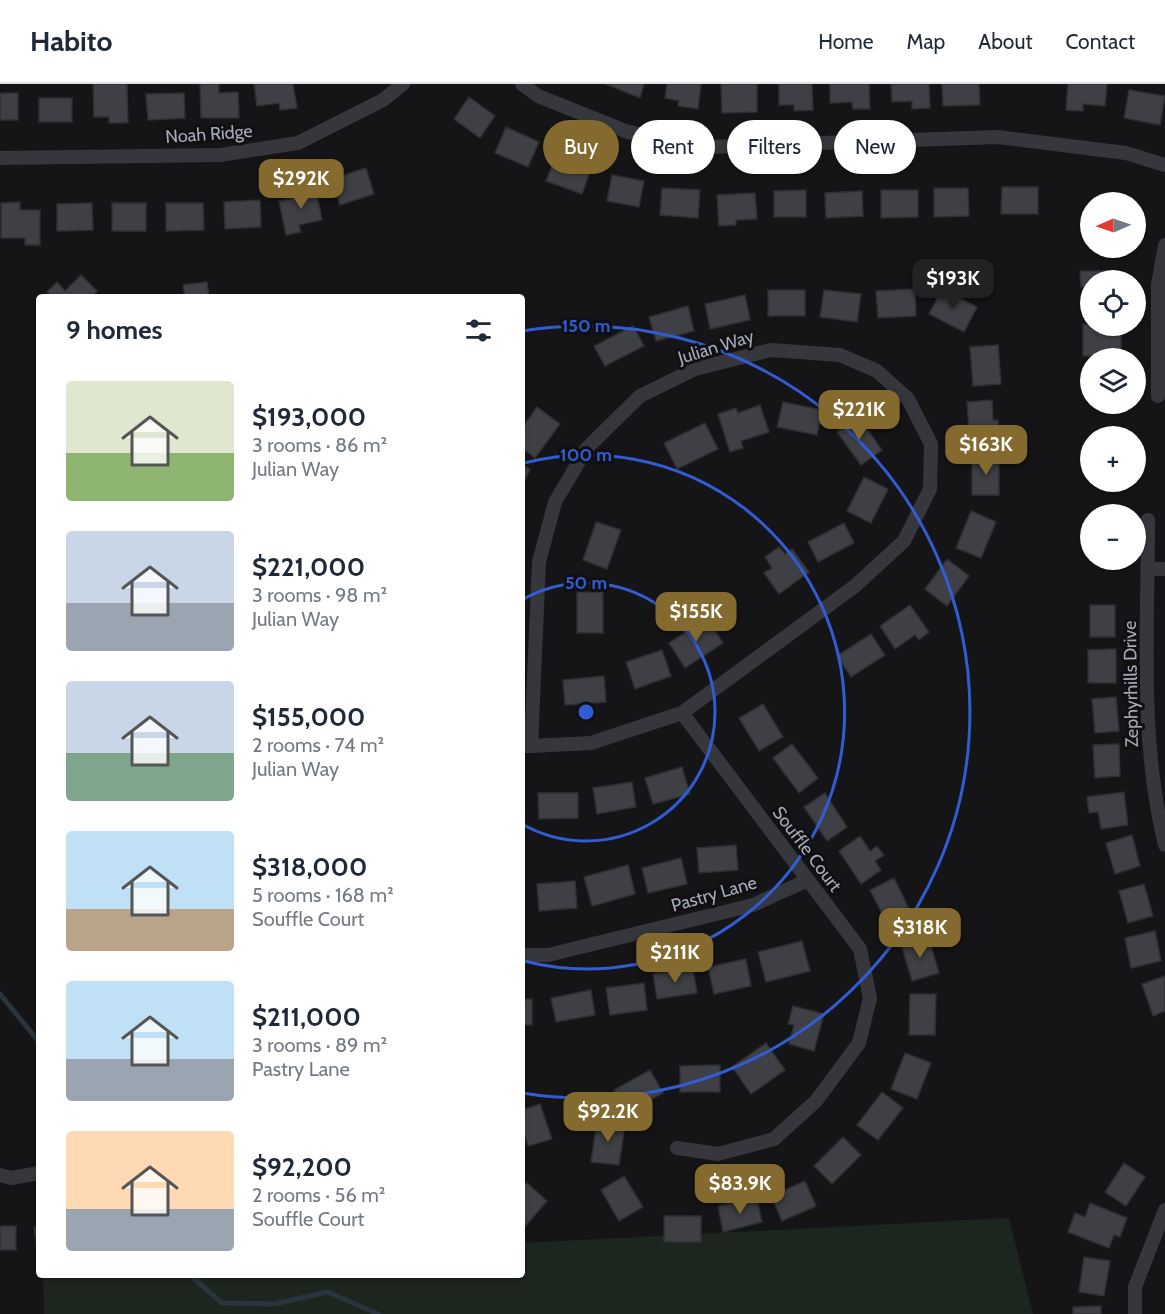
<!DOCTYPE html>
<meta charset="utf-8">
<style>
body{margin:0;font-family:Cabin,sans-serif;background:#f6f6f7;color:#1f2937;height:100vh;display:flex;flex-direction:column;font-size:22px;white-space:nowrap}
*{box-sizing:border-box;margin:0}
p{font-size:20px;color:#747a83}
.icon{flex:none;width:33px;height:33px;fill:none;stroke:currentColor;stroke-width:2;stroke-linecap:round;stroke-linejoin:round}
.map{position:relative;flex:1;overflow:hidden}
.side{position:absolute;left:36px;top:210px;width:489px;height:984px;display:flex;flex-direction:column;background:#fff;border-radius:6px;box-shadow:0 2px 4px #0004}
.side>*{flex:none}
.guide{position:absolute;left:543px;top:36px;width:531px;height:54px;display:flex;gap:12px}
.needle{width:39px;rotate:268deg}
.tools{position:absolute;left:1080px;top:108px;display:grid;gap:12px}
.tools a{display:grid;place-items:center;width:66px;height:66px;border-radius:50%;background:#fff;box-shadow:0 2px 4px #0004;font-size:30px}
.price{position:absolute;translate:-50% -51px;padding:0 14px;border-radius:12px;background:#846a2f;color:#fff;font-size:20px;line-height:39px;filter:drop-shadow(0 2px 3px #0008)}
.price::after{content:'';position:absolute;left:50%;top:36px;width:18px;height:14px;margin-left:-9px;background:inherit;clip-path:polygon(0 0,100% 0,50% 100%)}
.price.selected{background:#222;color:#fff}
ul{padding:0;list-style:none}
li{display:flex;align-items:center;gap:18px;height:150px;padding:0 30px}
li span{display:grid;place-items:center;flex:none;width:168px;height:120px;border-radius:6px;color:#555}
li>.icon{margin-inline-start:auto}
span .icon{width:72px;height:72px;fill:#fffc;stroke-width:1}
li b{font-size:26px}
h2{display:flex;justify-content:space-between;align-items:center;height:72px;padding:0 30px;font-size:26px}
.tag{padding:0 21px;border-radius:27px;background:#fff;box-shadow:0 2px 4px #0004;font-size:21px;line-height:54px}
.tag.selected{background:#846a2f;color:#fff}
header{display:flex;align-items:center;gap:36px;box-sizing:border-box;height:84px;padding:0 30px;background:#fff;border-bottom:2px solid #e0e1e3}
header strong{font-size:28px}
nav{display:flex;gap:33px;margin-inline-start:auto;font-size:21px}
.map>svg:first-child{display:block}
.green{fill:#1d261e}
.lines{fill:none;stroke-linecap:round;stroke-linejoin:round}
.stream{stroke:#2a343d;stroke-width:5}
.building{fill:#3e4045;stroke:#2f2f33;stroke-width:1.5}
.street{stroke:#36373d;stroke-width:14}
.ring{fill:none;stroke:#315cd3;stroke-width:3}
.labels{text-anchor:middle;dominant-baseline:central;stroke-width:6;stroke-linejoin:round;paint-order:stroke}
.street-label{font-size:18px;fill:#a5abb9;stroke:#101012}
.centre{fill:#315cd3;stroke:#101012;stroke-width:3}
.ring-label{font-size:18px;text-anchor:middle;font-weight:bold;fill:#315cd3;stroke:#101012;stroke-width:6;stroke-linejoin:round;paint-order:stroke}
</style>
<header>
<strong>Habito</strong>
<nav><a>Home</a><a>Map</a><a>About</a><a>Contact</a></nav>
</header>
<div class="map">
<svg width="1165" height="1230" viewBox="0 0 1165 1230">
<rect width="100%" height="100%" fill="#151517"/>
<path class="green" d="M1009 1134 1033 1230H44L43 1191H522V1159Z"/>
<g class="lines">
<path class="stream" d="M0 910 39 958
M190 1191 222 1219 274 1220 328 1208 378 1230"/>
</g>
<path class="building" d="M93 0H127L128 39H109V33H94Z
M200 0H219V9L238 8 239 34H201Z
M254 0H293L297 24 280 26 279 19 257 22Z
M606 0H644L640 14Z
M667 0H701L698 25 678 22 679 17 665 14Z
M721 0H757V28L722 29Z
M779 0H812L813 26 794 27V21H779Z
M830 0H869L870 25H853L852 18 830 19Z
M891 0H929L930 24 912 25V17L892 18Z
M942 0H979L980 21 943 22Z
M1068 0H1107L1105 22 1083 20V27L1066 26Z
M1129 6 1165 12 1160 41 1124 34Z
M0 9H18V36H0Z
M184 9 185 34 148 36 146 10Z
M469 13 495 32 480 54 454 35Z
M39 14H72V38H39Z
M506 43 539 58 528 83 495 69Z
M556 71 591 85 582 110 546 97Z
M366 84 374 110 340 121 332 95Z
M612 91 644 97 639 123 607 117Z
M315 101 322 136 299 141 301 148 286 151 279 117 300 113 298 105Z
M1002 103H1038V130H1001Z
M662 104 700 106 698 134 660 131Z
M934 104H968L969 132 934 133Z
M806 106V133H774V107Z
M881 106H918V133L881 134Z
M862 107 863 132 826 134 825 109Z
M755 109 757 135 736 136V141L719 142 717 111Z
M260 116 261 143 225 145 224 118Z
M20 118V126H40V161H25V154H1V119Z
M92 119 93 146 57 147V120Z
M112 119H146V147H112Z
M166 119H203L204 146 166 147Z
M1080 187H1115V196H1090V227H1087V203H1081Z
M81 191 97 207 92 213H53L47 208 57 198 65 207Z
M207 198 209 213H185L183 201Z
M915 205 916 232 878 234 876 207Z
M942 205 977 223 964 248 929 230Z
M768 206H805V232H768Z
M824 206 861 210 857 238 820 233Z
M745 211 750 236 710 245 705 220Z
M688 222 694 247 656 257 649 233Z
M1083 240 1121 242V272H1083Z
M633 242 644 262 605 282 594 262Z
M998 261 1001 300 973 302 970 263Z
M992 316 993 336H998L999 357 970 359 967 318Z
M783 318 822 326 817 351 777 343Z
M760 321 769 348 741 357 743 364 730 368 718 330 736 324 738 329Z
M537 323 560 340 535 374 522 364V344Z
M858 332 882 366 861 381 837 348Z
M705 339 718 365 677 385 664 359Z
M972 374H999V411H972Z
M522 381 530 385 522 403Z
M864 393 888 405 871 439 847 427Z
M971 427 996 438 981 474 956 464Z
M596 438 621 446 607 485 583 476Z
M844 439 854 459 818 478 808 458Z
M779 463 785 470 792 465 809 488 779 510 764 489 772 484 765 473Z
M947 475 969 492 947 522 925 505Z
M577 508H603V549H577Z
M910 521 929 548 919 556 915 551 895 565 880 542Z
M1090 521H1115V553H1090Z
M707 534 723 559 685 584 669 559Z
M871 550 885 571 851 593 837 572Z
M1116 565V599H1088V566Z
M662 566 671 592 635 605 626 578Z
M604 592 606 618 565 621 563 596Z
M1116 613 1119 647 1095 649 1092 615Z
M763 620 783 653 759 667 739 634Z
M792 660 818 694 799 709 773 674Z
M1119 660 1120 692 1095 694 1093 661Z
M682 683 690 710 653 720 645 694Z
M632 698 636 723 597 730 593 704Z
M1124 708 1128 741 1101 745 1098 728 1089 729 1087 713Z
M538 709H578V734L539 735Z
M825 709 847 743 827 757 804 723Z
M522 711H524L525 737H522Z
M1132 751 1140 782 1115 790 1106 759Z
M860 752 870 767 877 762 884 771 875 777 881 786 861 800 839 767Z
M736 761 738 786 699 789 697 764Z
M681 774 687 800 648 809 642 784Z
M628 781 635 810 592 822 584 793Z
M894 794 910 827 887 839 870 806Z
M575 797 577 824 539 827 537 800Z
M1144 800 1153 832 1128 839 1119 807Z
M1155 847 1161 877 1131 884 1125 854Z
M928 852 939 889 912 897 901 860Z
M802 857 810 887 766 898 758 868Z
M746 875 751 902 714 910 708 883Z
M693 884 697 909 657 915 653 890Z
M1165 892V927L1153 932 1142 900Z
M644 899 647 926 610 931 606 904Z
M591 906 595 931 556 938 551 914Z
M910 910H936L935 951H909Z
M522 915H532V941H522Z
M793 922 824 930 814 967 789 960 794 941 788 940Z
M766 959 785 986 751 1010 732 983Z
M905 969 931 979 917 1015 891 1005Z
M720 981V1008H680V982Z
M650 986 663 1009 627 1029 614 1006Z
M882 1008 903 1024 878 1056 857 1041Z
M540 1020 552 1055 528 1062 522 1043V1026Z
M597 1037 625 1041 619 1081 591 1078Z
M843 1053 861 1071 832 1100 814 1082Z
M1124 1079 1145 1093 1126 1122 1105 1108Z
M624 1092 643 1123 619 1137 601 1106Z
M805 1097 816 1122 782 1137 771 1112Z
M526 1098 547 1117 522 1146V1103Z
M757 1114 762 1138 723 1148 718 1122Z
M1090 1119 1127 1134 1120 1153 1114 1151 1109 1164 1068 1148 1075 1129 1085 1133Z
M664 1132H701V1158H664Z
M0 1142H16V1166H0Z
M39 1143V1169L38 1170 34 1144Z
M1084 1173 1110 1177 1104 1212 1079 1208Z
M1101 1222V1230H1073V1223Z"/>
<g class="lines">
<path class="street" d="M522 0 538 12 628 48 707 63 998 53 1126 69 1165 81
M0 74 220 71 298 59 383 16 403 0
M1158 312V201L1165 161
M1148 436C1148 544 1139 655 1165 761
M1148 485H1165
M522 662H531L591 659 682 629 855 502 904 457 930 405 931 360 908 315 877 287 840 271 771 266 695 285 640 312 587 364 555 418 539 478 531 662
M522 871H548L753 821 808 796
M677 1064 718 1070 774 1055 816 1017 859 959 870 914 860 865 682 629
M0 1091 11 1094 39 1089
M1135 1230V1203L1165 1126"/>
</g>
<g class="ring">
<path d="M522 516A129 129 0 1 1 522 740"/>
<path d="M524 379A257 257 0 1 1 524 877"/>
<path d="M522 247A386 386 0 1 1 522 1009"/>
</g>
<g class="labels">
<g class="street-label">
<text transform="translate(209 50) rotate(-4)">Noah Ridge</text>
<text transform="translate(716 263) rotate(-17)">Julian Way</text>
<text transform="translate(1131 600) rotate(-91)">Zephyrhills Drive</text>
<text transform="translate(807 765) rotate(53)">Souffle Court</text>
<text transform="translate(714 810) rotate(-16)">Pastry Lane</text>
</g>
</g>
<circle cx="586" cy="628" r="9" class="centre"/>
<g class="ring-label">
<text x="586" y="248">150 m</text>
<text x="586" y="377">100 m</text>
<text x="586" y="505">50 m</text>
</g>
</svg>
<div class="tools">
<a><svg class="needle" viewBox="-14 -14 28 28"><path d="M0-13l5 13h-10z" fill="#e53935"/><path d="M0 13l5-13h-10z" fill="#747a83"/></svg></a>
<a><svg class="icon" aria-label="locate" viewBox="0 0 24 24"><circle cx="12" cy="12" r="6"/><path d="M12 2v4M12 18v4M2 12h4M18 12h4"/></svg></a>
<a><svg class="icon" aria-label="layers" viewBox="0 0 24 24"><path d="M12 4l9 5-9 5-9-5zM3 14l9 5 9-5"/></svg></a>
<a>+</a>
<a>−</a>
</div>
<b class="price" style="left:301px;top:126px">$292K</b>
<b class="price selected" style="left:953px;top:226px">$193K</b>
<b class="price" style="left:859px;top:357px">$221K</b>
<b class="price" style="left:986px;top:392px">$163K</b>
<b class="price" style="left:696px;top:559px">$155K</b>
<b class="price" style="left:920px;top:875px">$318K</b>
<b class="price" style="left:675px;top:900px">$211K</b>
<b class="price" style="left:608px;top:1059px">$92.2K</b>
<b class="price" style="left:740px;top:1131px">$83.9K</b>
<div class="guide">
<a class="tag selected">Buy</a>
<a class="tag">Rent</a>
<a class="tag">Filters</a>
<a class="tag">New</a>
</div>
<section class="side">
<h2>9 homes<svg class="icon" aria-label="filters" viewBox="0 0 24 24"><path d="M4 7h16M4 17h16"/><circle cx="9" cy="7" r="2"/><circle cx="15" cy="17" r="2"/></svg></h2>
<ul>
<li><span style="background:linear-gradient(#dfe7d0 60%,#8fb573 0)"><svg class="icon" aria-label="home" viewBox="0 0 24 24"><path d="M3 11l9-7 9 7M6 9v11h12V9"/></svg></span><div><b>$193,000</b><p>3 rooms · 86 m²</p><p>Julian Way</p></div></li>
<li><span style="background:linear-gradient(#c9d6e8 60%,#9aa5b1 0)"><svg class="icon" aria-label="home" viewBox="0 0 24 24"><path d="M3 11l9-7 9 7M6 9v11h12V9"/></svg></span><div><b>$221,000</b><p>3 rooms · 98 m²</p><p>Julian Way</p></div></li>
<li><span style="background:linear-gradient(#c9d6e8 60%,#7fa58c 0)"><svg class="icon" aria-label="home" viewBox="0 0 24 24"><path d="M3 11l9-7 9 7M6 9v11h12V9"/></svg></span><div><b>$155,000</b><p>2 rooms · 74 m²</p><p>Julian Way</p></div></li>
<li><span style="background:linear-gradient(#bfe0f5 65%,#b9a48a 0)"><svg class="icon" aria-label="home" viewBox="0 0 24 24"><path d="M3 11l9-7 9 7M6 9v11h12V9"/></svg></span><div><b>$318,000</b><p>5 rooms · 168 m²</p><p>Souffle Court</p></div></li>
<li><span style="background:linear-gradient(#bfe0f5 65%,#9aa5b1 0)"><svg class="icon" aria-label="home" viewBox="0 0 24 24"><path d="M3 11l9-7 9 7M6 9v11h12V9"/></svg></span><div><b>$211,000</b><p>3 rooms · 89 m²</p><p>Pastry Lane</p></div></li>
<li><span style="background:linear-gradient(#ffd9b3 65%,#9aa5b1 0)"><svg class="icon" aria-label="home" viewBox="0 0 24 24"><path d="M3 11l9-7 9 7M6 9v11h12V9"/></svg></span><div><b>$92,200</b><p>2 rooms · 56 m²</p><p>Souffle Court</p></div></li>
</ul>
</section>
</div>
